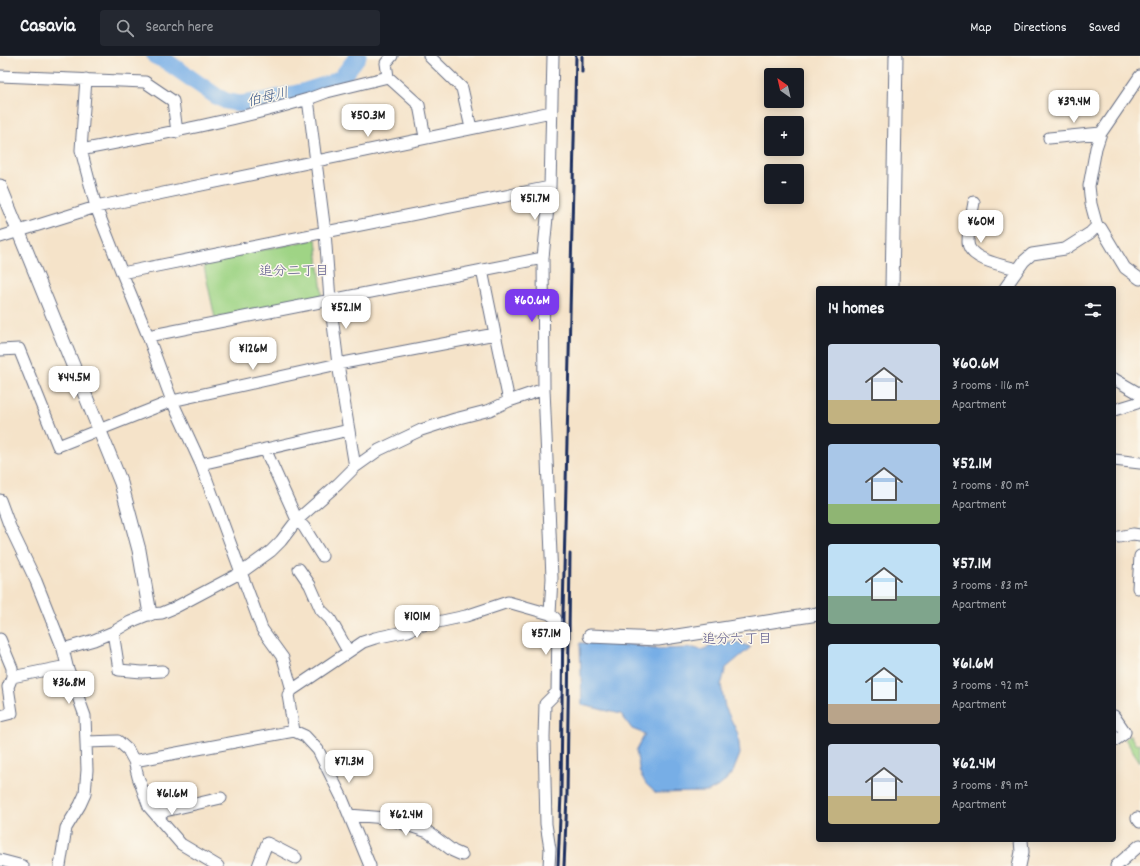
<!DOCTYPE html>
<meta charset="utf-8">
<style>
body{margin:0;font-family:Dekko,"Klee One",sans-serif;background:#242831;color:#f1f3f6;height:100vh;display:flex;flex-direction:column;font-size:15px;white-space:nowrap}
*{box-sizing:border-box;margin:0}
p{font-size:13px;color:#9ea1a6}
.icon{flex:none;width:22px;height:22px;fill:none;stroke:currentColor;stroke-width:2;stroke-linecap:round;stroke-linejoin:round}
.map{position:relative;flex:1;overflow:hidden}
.panel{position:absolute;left:816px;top:230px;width:300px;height:556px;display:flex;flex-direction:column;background:#171b24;border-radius:4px;box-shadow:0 2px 10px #0003}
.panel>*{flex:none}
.needle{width:26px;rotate:326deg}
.buttons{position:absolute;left:764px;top:12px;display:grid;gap:8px}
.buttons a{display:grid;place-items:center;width:40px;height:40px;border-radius:4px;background:#171b24;box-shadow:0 2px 10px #0003;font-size:20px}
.price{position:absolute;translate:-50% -34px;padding:0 9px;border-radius:8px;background:#fff;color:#222;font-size:13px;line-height:26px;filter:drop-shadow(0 1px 2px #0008)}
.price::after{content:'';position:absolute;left:50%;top:24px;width:12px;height:9px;margin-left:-6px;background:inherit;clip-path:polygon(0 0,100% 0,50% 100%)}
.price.active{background:#7c3aed;color:#fff}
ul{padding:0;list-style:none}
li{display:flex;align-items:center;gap:12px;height:100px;padding:0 12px}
li span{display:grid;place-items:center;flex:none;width:112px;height:80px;border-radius:4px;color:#555}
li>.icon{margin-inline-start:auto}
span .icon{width:48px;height:48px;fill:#fffc;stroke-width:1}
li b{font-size:17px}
h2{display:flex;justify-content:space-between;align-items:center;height:48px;padding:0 12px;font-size:17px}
header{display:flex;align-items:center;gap:24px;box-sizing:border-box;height:56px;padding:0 20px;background:#171b24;border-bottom:1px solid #363941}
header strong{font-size:19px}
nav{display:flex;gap:22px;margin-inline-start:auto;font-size:14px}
.search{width:280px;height:36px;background:#242831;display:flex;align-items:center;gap:10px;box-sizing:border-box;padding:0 14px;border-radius:4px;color:#9ea1a6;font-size:15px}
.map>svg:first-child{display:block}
.green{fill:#9fd485;stroke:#5d8272}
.water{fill:#77aee6;stroke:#496ea2}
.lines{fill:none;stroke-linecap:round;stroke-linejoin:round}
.river{stroke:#77aee6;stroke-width:17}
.minor-casing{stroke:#676e83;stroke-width:13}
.tertiary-casing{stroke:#676e83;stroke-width:15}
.minor{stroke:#fff;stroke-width:11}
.tertiary{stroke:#fff;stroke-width:13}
.rail{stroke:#1b2f5e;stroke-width:3}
.labels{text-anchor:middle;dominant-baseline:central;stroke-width:3;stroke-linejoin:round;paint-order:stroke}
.water-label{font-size:14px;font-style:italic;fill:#375587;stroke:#fbf7ec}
.neighbourhood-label{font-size:14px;fill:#5e5b8d;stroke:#fbf7ec}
</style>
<header>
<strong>Casavia</strong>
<div class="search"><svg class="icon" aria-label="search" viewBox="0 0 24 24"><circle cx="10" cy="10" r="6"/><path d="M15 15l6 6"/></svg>Search here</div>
<nav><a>Map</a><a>Directions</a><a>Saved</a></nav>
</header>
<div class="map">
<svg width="1140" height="810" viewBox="0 0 1140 810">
<rect width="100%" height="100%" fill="#fbf7ec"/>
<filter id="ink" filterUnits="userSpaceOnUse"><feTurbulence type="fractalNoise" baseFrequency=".025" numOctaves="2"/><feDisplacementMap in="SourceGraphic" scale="8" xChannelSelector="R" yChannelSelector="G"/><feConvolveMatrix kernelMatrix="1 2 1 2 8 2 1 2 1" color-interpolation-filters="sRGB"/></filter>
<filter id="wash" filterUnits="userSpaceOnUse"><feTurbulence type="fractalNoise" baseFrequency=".012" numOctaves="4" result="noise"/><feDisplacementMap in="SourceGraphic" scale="16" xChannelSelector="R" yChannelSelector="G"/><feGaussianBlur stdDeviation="0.9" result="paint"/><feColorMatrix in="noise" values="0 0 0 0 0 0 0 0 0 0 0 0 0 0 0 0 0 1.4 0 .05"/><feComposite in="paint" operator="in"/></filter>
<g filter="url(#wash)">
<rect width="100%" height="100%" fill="#f5e3c9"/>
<path class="green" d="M316 183 322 237 321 240 215 262 203 206Z
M1130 679 1136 689 1140 687V706L1125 683Z"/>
<path class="water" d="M736 586 751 591 726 612 721 629 725 651 738 678 740 698 733 716 722 728 708 736 656 737 646 728 640 717 636 695 645 678 632 673 621 658 582 649 580 587H623L654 593 694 592 701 594 712 590Z"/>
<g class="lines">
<path class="river" d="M155 0 166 5 216 40 226 45 240 48 262 45 302 36 331 27 342 21 358 0"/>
</g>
</g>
<g filter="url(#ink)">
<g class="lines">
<defs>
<path id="minor" d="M429 0 462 32 471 72
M0 20 145 26 173 45 177 76
M1140 20 1101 77 1096 92 1089 130 1091 148 1097 170 1101 172 1125 212 1140 223
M388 21 386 7 392 0
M86 23 81 94 96 151 122 217
M1049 82 1101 77
M81 94C157 79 233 65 308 43
M974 146C972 159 968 173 968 186 968 204 1005 210 1018 213
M0 181 96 151 551 56
M482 214 495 278
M1005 232 1024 205 1032 198 1065 193 1090 177 1097 170
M148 280 543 202
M0 294 19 293 58 390 172 345 338 308 495 278 509 345
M1114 323 1140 338
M1114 354 1137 347
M265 393 297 464 304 471 322 500
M1114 404 1140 407
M201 408 349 374
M355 411 338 308 330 244 325 176 308 43 327 36 388 21 419 49 425 81
M0 444 10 471 36 525 63 593 67 610 85 660 87 714 85 738 80 749 66 772 60 810
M1119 481 1133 478 1140 479
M299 513 310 529 321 554 330 563 348 595
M1138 532 1140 500
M550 558 552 522 544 333 543 202 550 131 553 0
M113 576 119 614 142 616 162 615
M0 583 12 612V621L8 631 12 657 0 660
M63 593 94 584 113 576 130 566 150 558 162 557 174 552 242 516 271 495 281 485 297 464 338 428 355 411 379 394 421 374 455 363 490 354 509 345 544 333
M12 621 67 610
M292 634 283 602 262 573 201 408 172 345 148 280 122 217 550 131
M1114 660 1125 676 1124 678 1114 685
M294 675 288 639 292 634 363 586 375 582 408 575 419 570 466 560 508 546 550 558 555 562 558 568 557 636 545 648 544 681 546 768 550 793 549 810
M86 686 118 685 128 694 134 705 294 675 305 680 318 694 342 742 370 810
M134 705 138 721 149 751 181 788 218 810
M349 759 386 762 428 776 453 795 462 799
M158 761 165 755 221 742
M1137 762 1140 766
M0 804 23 810
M258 810 267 787 296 802
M1116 810 1140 789"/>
<path id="tertiary" d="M0 130 121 427 139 494 150 558
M892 232 896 0
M590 580 658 583 818 558
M1019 810 1022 796 1021 784"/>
</defs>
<use href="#minor" class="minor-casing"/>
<use href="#tertiary" class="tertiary-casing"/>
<use href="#minor" class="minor"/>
<use href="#tertiary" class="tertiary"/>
<path class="rail" d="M582 16V0
M558 810 561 738 563 557 576 0
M564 810 567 740 570 498"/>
</g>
</g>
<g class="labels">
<g class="water-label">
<text transform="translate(268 42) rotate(-13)">伯母川</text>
</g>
<g class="neighbourhood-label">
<text x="294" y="216">追分二丁目</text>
<text x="737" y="584">追分六丁目</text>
</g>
</g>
</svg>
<div class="buttons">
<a><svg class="needle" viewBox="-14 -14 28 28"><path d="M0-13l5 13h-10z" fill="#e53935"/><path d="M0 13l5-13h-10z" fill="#9ea1a6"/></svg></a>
<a>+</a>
<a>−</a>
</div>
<b class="price" style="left:1074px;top:68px">¥39.4M</b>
<b class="price" style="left:368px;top:82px">¥50.3M</b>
<b class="price" style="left:535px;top:165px">¥51.7M</b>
<b class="price" style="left:981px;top:188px">¥60M</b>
<b class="price active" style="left:532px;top:267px">¥60.6M</b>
<b class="price" style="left:346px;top:274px">¥52.1M</b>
<b class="price" style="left:253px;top:315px">¥126M</b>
<b class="price" style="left:74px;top:344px">¥44.5M</b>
<b class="price" style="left:417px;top:583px">¥101M</b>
<b class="price" style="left:546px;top:600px">¥57.1M</b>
<b class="price" style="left:69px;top:649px">¥36.8M</b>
<b class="price" style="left:349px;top:728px">¥71.3M</b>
<b class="price" style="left:172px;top:760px">¥61.6M</b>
<b class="price" style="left:406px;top:781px">¥62.4M</b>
<section class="panel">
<h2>14 homes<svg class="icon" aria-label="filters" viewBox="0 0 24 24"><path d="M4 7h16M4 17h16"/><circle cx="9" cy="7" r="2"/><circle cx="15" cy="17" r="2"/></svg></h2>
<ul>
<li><span style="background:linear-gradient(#c9d6e8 70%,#c2b280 0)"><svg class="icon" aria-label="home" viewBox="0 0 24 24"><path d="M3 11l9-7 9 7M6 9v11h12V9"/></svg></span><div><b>¥60.6M</b><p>3 rooms · 116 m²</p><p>Apartment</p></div></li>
<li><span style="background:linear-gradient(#a9c7e8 75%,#8fb573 0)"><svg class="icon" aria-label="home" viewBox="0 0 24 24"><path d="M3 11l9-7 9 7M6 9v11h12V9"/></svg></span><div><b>¥52.1M</b><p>2 rooms · 80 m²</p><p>Apartment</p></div></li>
<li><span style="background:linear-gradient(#bfe0f5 65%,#7fa58c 0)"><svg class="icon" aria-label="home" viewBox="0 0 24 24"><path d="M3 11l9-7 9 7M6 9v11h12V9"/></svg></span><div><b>¥57.1M</b><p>3 rooms · 83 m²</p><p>Apartment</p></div></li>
<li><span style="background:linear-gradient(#bfe0f5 75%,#b9a48a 0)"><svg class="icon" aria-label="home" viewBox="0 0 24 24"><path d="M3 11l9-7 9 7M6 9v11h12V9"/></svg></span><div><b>¥61.6M</b><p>3 rooms · 92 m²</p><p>Apartment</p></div></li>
<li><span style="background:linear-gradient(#c9d6e8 65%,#c2b280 0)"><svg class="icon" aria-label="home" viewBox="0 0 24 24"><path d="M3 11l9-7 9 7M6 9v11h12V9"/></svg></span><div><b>¥62.4M</b><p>3 rooms · 89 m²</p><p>Apartment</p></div></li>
</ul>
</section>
</div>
